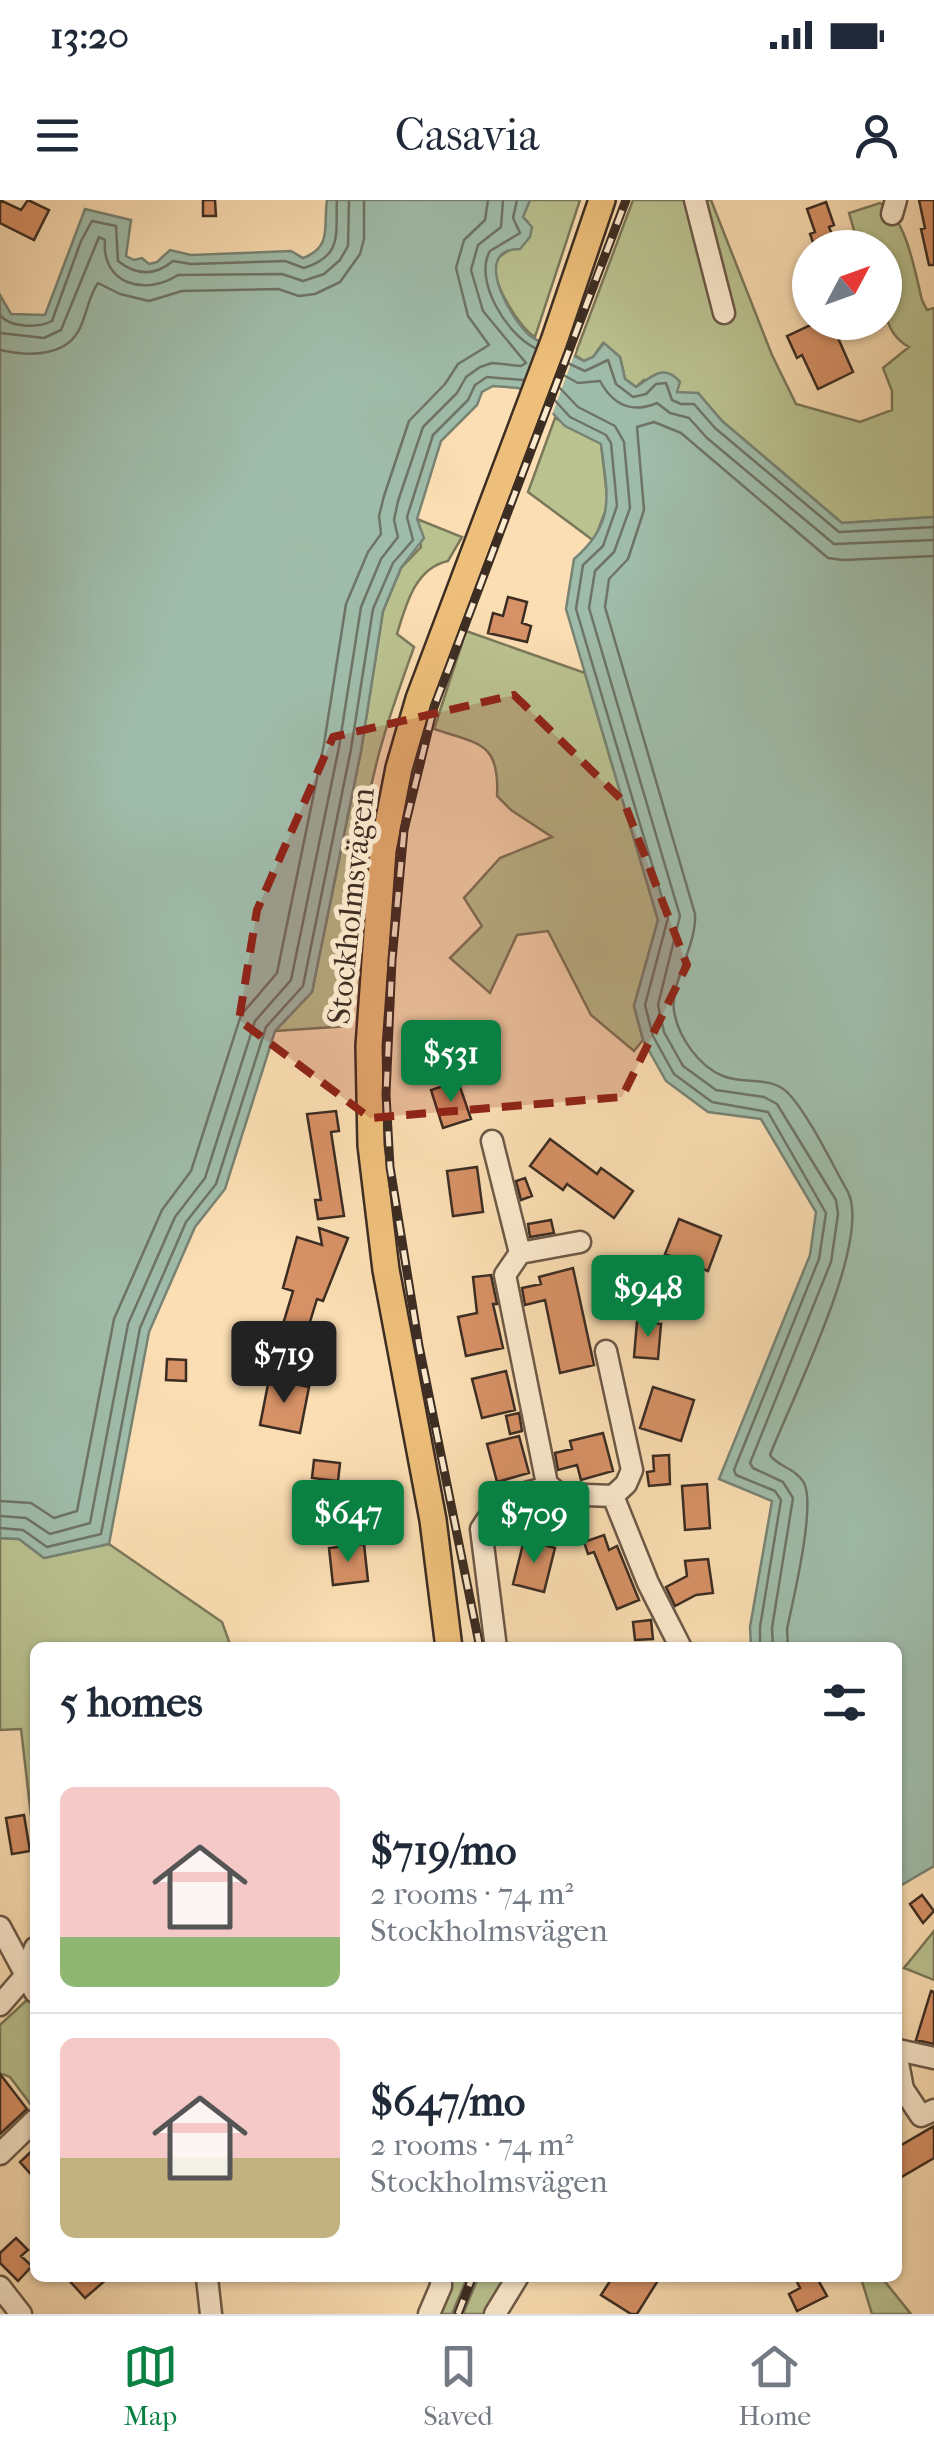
<!DOCTYPE html>
<meta charset="utf-8">
<style>
body{margin:0;font-family:"IM FELL French Canon",serif;background:#f6f6f7;color:#1f2937;height:100vh;display:flex;flex-direction:column;font-size:38px;white-space:nowrap}
*{box-sizing:border-box;margin:0}
p{font-size:32px;color:#747a83}
.icon{flex:none;width:55px;height:55px;fill:none;stroke:currentColor;stroke-width:2;stroke-linecap:round;stroke-linejoin:round}
.map{position:relative;flex:1;overflow:hidden}
.sheet{position:absolute;left:30px;top:1442px;width:872px;height:640px;display:flex;flex-direction:column;background:#fff;border-radius:15px;box-shadow:0 2px 8px #0004}
.sheet>*{flex:none}
.needle{width:65px;rotate:49deg}
.tools{position:absolute;left:792px;top:30px;display:grid;gap:20px}
.tools a{display:grid;place-items:center;width:110px;height:110px;border-radius:50%;background:#fff;box-shadow:0 2px 8px #0004;font-size:50px}
.price{position:absolute;translate:-50% -85px;padding:0 22px;border-radius:10px;background:#0b8043;color:#fff;font-size:32px;line-height:65px;filter:drop-shadow(0 2px 5px #0008)}
.price::after{content:'';position:absolute;left:50%;top:60px;width:30px;height:22px;margin-left:-15px;background:inherit;clip-path:polygon(0 0,100% 0,50% 100%)}
.price.selected{background:#222;color:#fff}
ul{padding:0;list-style:none}
li{display:flex;align-items:center;gap:30px;height:250px;padding:0 30px}
li+li{border-top:2px solid #e0e1e3}
li span{display:grid;place-items:center;flex:none;width:280px;height:200px;border-radius:15px;color:#555}
li>.icon{margin-inline-start:auto}
span .icon{width:120px;height:120px;fill:#fffc;stroke-width:1}
li b{font-size:42px}
h2{display:flex;justify-content:space-between;align-items:center;height:120px;padding:0 30px;font-size:42px}
.status{display:flex;justify-content:space-between;align-items:center;height:70px;padding:0 50px;background:#fff;direction:ltr}
.status svg{height:28px;fill:currentColor}
header{display:flex;justify-content:space-between;align-items:center;height:130px;padding:0 30px;background:#fff;font-size:45px;font-weight:600}
.tabs{display:flex;justify-content:space-around;align-items:center;height:140px;border-top:2px solid #e0e1e3;background:#fff;font-size:28px;color:#747a83}
.tabs a{display:grid;justify-items:center;gap:5px}
.tabs .selected{color:#0b8043}
.map>svg:first-child{display:block}
.green{fill:#bac290;stroke:#7b785a;stroke-width:2.5}
.water{fill:#9fbcaa;stroke:#778374;stroke-width:2.5}
.pier{fill:#fbdeb3}
.lines{fill:none;stroke-linecap:round;stroke-linejoin:round}
.shore{stroke:#6e7466;stroke-width:2.5}
.building{fill:#d79166;stroke:#3c2d23;stroke-width:2.5}
.minor-casing{stroke:#6c5947;stroke-width:25}
.major-casing{stroke:#3c2d23;stroke-width:30}
.minor{stroke:#fceace;stroke-width:20}
.major{stroke:#eebf7a;stroke-width:25}
.rail-casing{stroke:#3c2d23;stroke-width:9}
.rail{stroke:#fceace;stroke-width:5;stroke-dasharray:15;stroke-linecap:butt}
.marked{fill:#8f2418;fill-opacity:0.2;stroke:#8f2418;stroke-width:8;stroke-dasharray:20 12;stroke-linejoin:round}
.labels{text-anchor:middle;dominant-baseline:central;stroke-width:10;stroke-linejoin:round;paint-order:stroke}
.street-label{font-size:32px;fill:#3c2d23;stroke:#fceace}
</style>
<div class="status"><b>13:20</b><svg viewBox="0 0 49 12"><path d="M0 12V9h3v3zM5 12V6h3v6zM10 12V3h3v9zM15 12V0h3v12zM26 1h20v11H26zM47 4h2v5h-2z"/></svg></div>
<header><svg class="icon" aria-label="menu" viewBox="0 0 24 24"><path d="M4 6h16M4 12h16M4 18h16"/></svg>Casavia<svg class="icon" aria-label="person" viewBox="0 0 24 24"><circle cx="12" cy="8" r="4"/><path d="M4 21q1-7 8-7t8 7"/></svg></header>
<div class="map">
<svg width="934" height="2114" viewBox="0 0 934 2114">
<rect width="100%" height="100%" fill="#fbdeb3"/>
<filter id="stains"><feTurbulence type="fractalNoise" baseFrequency=".002" numOctaves="4"/><feColorMatrix values="0 0 0 0 .2 0 0 0 0 .09 0 0 0 0 .02 0 0 0 .5 -.17"/></filter>
<radialGradient id="worn" r=".72"><stop offset=".6" stop-color="#630" stop-opacity="0"/><stop offset="1" stop-color="#630" stop-opacity=".3"/></radialGradient>
<path class="green" d="M530 0H580L535 137C520 130 491 80 494 64 496 56 506 54 511 48 517 41 522 29 527 21L522 18Z
M633 0H711L772 155 796 204 860 222 892 210V191L883 168 909 147C874 128 885 81 885 48L859 47 849 13 880 3C906 16 915 72 922 100L927 110 934 108V317L842 323 722 221 698 193 685 195 644 180 636 187 625 179 620 157 603 143 593 157 584 161 575 155Z
M555 218 601 243 608 304 594 341 528 292Z
M417 319 462 337 448 361C415 368 406 405 397 434L414 447C396 498 377 549 368 603 355 676 353 752 348 826L275 831 312 792 361 551 383 411 401 368 421 347Z
M466 431 585 473 658 720 634 806 643 840 634 851 591 815 548 731 517 735 490 793 450 758 482 726 464 698 500 658 552 637 511 610 497 596C500 542 479 544 434 529Z
M0 1338 19 1339 44 1358 109 1344 222 1422 231 1447 35 1448V1650L21 1529 0 1530Z
M934 1731V1780L904 1768Z
M28 1799 35 1809V1910L10 1877 0 1873V1825Z
M453 2078H467L452 2114H437Z
M478 2078H508L485 2114H463Z
M861 2078H882L911 2114H872Z"/>
<path class="water" d="M327 0H530L523 17 532 27 530 37 520 49C471 49 509 115 527 133 541 146 567 151 584 161L593 157 604 143 620 157 625 179 636 187C650 178 664 162 680 182L677 192 698 193 722 221 842 323 934 317V1666L898 1687V1448L751 1447 750 1427 772 1301 719 1279 810 1055 816 1012 761 919 708 912 666 881 643 840 634 806 658 720 566 409 574 359C617 322 607 294 601 244L565 226 536 196 518 188 493 186 482 192 477 205 441 241 417 319 424 338 401 368 383 411 361 551 312 792 275 831 225 989 195 1027 149 1132 109 1344 44 1358 19 1339 0 1338V95L11 114 45 115 85 9 131 20 126 56 134 60 142 58 149 64 157 62 170 50 191 55 291 51 303 58C333 47 323 26 327 0Z"/>
<path class="pier" d="M540 136 576 150 552 215 533 201 518 194Z"/>
<g class="lines">
<path class="shore" d="M517 0 513 18 520 33 490 51C473 80 507 135 535 148
M0 115C10 128 38 128 52 121L81 41 92 21 116 26 118 61C137 76 155 76 173 61L191 64 285 61 304 68C344 55 335 34 337 0
M0 133 44 138 61 130 99 37 105 40C101 85 146 96 178 75L282 74 303 81 324 74 340 60 348 46 349 0
M0 150C27 156 66 158 80 128 87 113 89 95 98 83L120 94 149 101 182 91 278 89 299 96 315 94 340 82 360 54 364 39V0
M563 161 585 171 608 160 616 184 633 197 646 194 656 184 666 183 672 200 681 204H694L715 228 839 332 934 327
M558 172 578 183 600 181C613 205 631 214 657 203L670 213 689 218 707 238 834 344 934 340
M554 182 578 207 615 226 624 242 630 308 614 352 595 371 589 408 680 716 658 805 664 832 683 866 716 890 764 897 777 904 836 1000 838 1014 831 1062 750 1263 753 1268 783 1282 793 1298 772 1428 773 1448
M550 195 570 217 606 235 611 243 617 306 603 346 583 365 576 409 668 718 645 805 653 836 674 874 712 902 768 912 826 1013 819 1059 734 1270 736 1275 775 1291 781 1300 760 1427V1448
M0 1301 31 1303 54 1318 77 1311 114 1119 162 1010 191 971 241 815 277 773 324 544 346 404 368 352 381 334 379 316 384 296 409 221 445 184 458 164 489 145 468 116 456 68 464 40 485 20 488 0
M0 1316 26 1318 50 1334 90 1323 128 1124 175 1017 205 978 255 821 291 780 339 547 361 407 381 359 398 337 394 320 398 301 423 227 457 193 466 177 480 167 492 163 521 166 526 163 483 111 471 70 478 45 501 27 503 0
M0 1328 23 1330 47 1347 101 1334 140 1128 186 1022 216 984 266 827 303 786 351 549 373 409 393 363 413 340 407 317 433 235 468 200 475 185 487 177 523 180
M788 1448 787 1429C793 1400 816 1306 804 1283 796 1268 778 1267 770 1255 791 1200 872 1042 848 992 832 964 809 915 788 893 770 875 744 885 723 876 698 866 678 836 674 811 670 783 697 745 695 714L605 407 609 379 628 359 644 310 637 227 654 222 681 233 828 358 843 360 934 356"/>
</g>
<path class="building" d="M0 0 21 10 28 0 49 10 34 40 0 23Z
M203 0H215L216 16H203Z
M919 0H934V65H929L921 29 925 28Z
M826 2 834 25 829 27 837 48H815L810 34 815 32 807 9Z
M817 122H831L853 172 818 189 802 155 797 158 787 136Z
M508 397 527 402 522 423 531 426 527 442 488 433 493 413 503 416Z
M458 881 471 919 443 928 431 890Z
M336 911 339 931 331 932 344 1016 318 1019 315 1000H321L307 914Z
M550 939 597 974 601 968 633 991 614 1018 567 984 563 990 530 966Z
M477 967 483 1012 453 1016 447 971Z
M525 978 532 996 521 1000 516 981Z
M679 1019 721 1036 708 1071 665 1054Z
M551 1020 554 1033 530 1037 528 1024Z
M319 1028 348 1038 323 1101 317 1099 298 1161 274 1154 293 1091 283 1088 297 1037 322 1045Z
M573 1068 594 1165 560 1173 545 1100 525 1105 522 1088 541 1084 539 1077Z
M491 1075 497 1104H493L503 1148 466 1156 458 1117 477 1113 473 1077Z
M637 1122 661 1124 658 1159 634 1157Z
M167 1159 186 1160V1181L166 1180Z
M506 1171 515 1210 482 1218 472 1179Z
M269 1179 309 1187 300 1233 260 1225Z
M653 1187 694 1200 681 1241 640 1228Z
M519 1213 522 1231 510 1234 506 1216Z
M603 1233 613 1271 581 1280 577 1265 558 1270 555 1253 572 1249 570 1241Z
M519 1236 529 1273 497 1282 487 1244Z
M669 1255 670 1284 649 1286 647 1272 654 1271 653 1256Z
M314 1260 340 1263 338 1281 312 1278Z
M707 1284 710 1328 685 1330 682 1286Z
M342 1304H367L368 1317 343 1318Z
M604 1335 609 1350 617 1346 639 1400 617 1409 594 1352 588 1354 584 1342Z
M524 1340 555 1348 544 1392 513 1384Z
M364 1344 368 1381 333 1385 329 1348Z
M708 1359 713 1393 696 1395 675 1406 666 1387 687 1376 685 1361Z
M651 1420 653 1439 635 1440 633 1422Z
M24 1615 30 1651 12 1654 6 1618Z
M922 1695 934 1711 923 1723 910 1704Z
M931 1791 934 1792V1844L916 1840Z
M0 1874 27 1909 0 1934Z
M934 1926V1958L898 1979V1947Z
M35 1948V1979L20 1962Z
M16 2038 28 2050 21 2056 32 2066 18 2081 0 2063V2053Z
M67 2078H108L85 2098Z
M612 2078H649L657 2082 637 2114H631L601 2095Z
M795 2078H817L827 2096 797 2111 789 2094 800 2088Z"/>
<g class="lines">
<defs>
<path id="minor" d="M695 0 724 113
M892 14 896 0
M492 941 520 1053 505 1075 547 1284 559 1294 613 1296
M520 1053 580 1042
M606 1151 632 1270 626 1284 613 1296 648 1383 681 1448
M496 1448 481 1329C497 1301 519 1293 550 1287
M0 1727 35 1792
M0 1805 26 1775 35 1748
M898 1850 934 1858
M898 1863 903 1889 921 1916 934 1910
M0 1954 35 1920
M207 2078 211 2114
M0 2087 21 2114
M429 2114 441 2086V2078
M495 2114 517 2078"/>
<path id="major" d="M449 1448 433 1320 386 1070 371 945 369 846 383 650 399 568 419 499 554 141 602 0"/>
</defs>
<use href="#minor" class="minor-casing"/>
<use href="#major" class="major-casing"/>
<use href="#minor" class="minor"/>
<use href="#major" class="major"/>
<defs>
<path id="rail" d="M480 1448 419 1146 390 967 386 894 392 760 404 630 434 507 626 0
M458 2114 472 2078"/>
</defs>
<use href="#rail" class="rail-casing"/>
<use href="#rail" class="rail"/>
</g>
<path class="marked" d="M514 495 624 602 687 765 622 897 370 918 239 820 257 710 333 537Z"/>
<g class="labels">
<g class="street-label">
<text transform="translate(351 706) rotate(-84)">Stockholmsvägen</text>
</g>
</g>
<rect width="100%" height="100%" filter="url(#stains)"/>
<rect width="100%" height="100%" fill="url(#worn)"/>
</svg>
<div class="tools">
<a><svg class="needle" viewBox="-14 -14 28 28"><path d="M0-13l5 13h-10z" fill="#e53935"/><path d="M0 13l5-13h-10z" fill="#747a83"/></svg></a>
</div>
<b class="price" style="left:451px;top:905px">$531</b>
<b class="price" style="left:648px;top:1140px">$948</b>
<b class="price selected" style="left:284px;top:1206px">$719</b>
<b class="price" style="left:348px;top:1365px">$647</b>
<b class="price" style="left:534px;top:1366px">$709</b>
<section class="sheet">
<h2>5 homes<svg class="icon" aria-label="filters" viewBox="0 0 24 24"><path d="M4 7h16M4 17h16"/><circle cx="9" cy="7" r="2"/><circle cx="15" cy="17" r="2"/></svg></h2>
<ul>
<li><span style="background:linear-gradient(#f6c9c9 75%,#8fb573 0)"><svg class="icon" aria-label="home" viewBox="0 0 24 24"><path d="M3 11l9-7 9 7M6 9v11h12V9"/></svg></span><div><b>$719/mo</b><p>2 rooms · 74 m²</p><p>Stockholmsvägen</p></div></li>
<li><span style="background:linear-gradient(#f6c9c9 60%,#c2b280 0)"><svg class="icon" aria-label="home" viewBox="0 0 24 24"><path d="M3 11l9-7 9 7M6 9v11h12V9"/></svg></span><div><b>$647/mo</b><p>2 rooms · 74 m²</p><p>Stockholmsvägen</p></div></li>
</ul>
</section>
</div>
<nav class="tabs">
<a class="selected"><svg class="icon" aria-label="map" viewBox="0 0 24 24"><path d="M3 6l6-2 6 2 6-2v14l-6 2-6-2-6 2zM9 4v14M15 6v14"/></svg>Map</a>
<a><svg class="icon" aria-label="saved" viewBox="0 0 24 24"><path d="M7 4h10v16l-5-4-5 4z"/></svg>Saved</a>
<a><svg class="icon" aria-label="home" viewBox="0 0 24 24"><path d="M3 11l9-7 9 7M6 9v11h12V9"/></svg>Home</a>
</nav>
